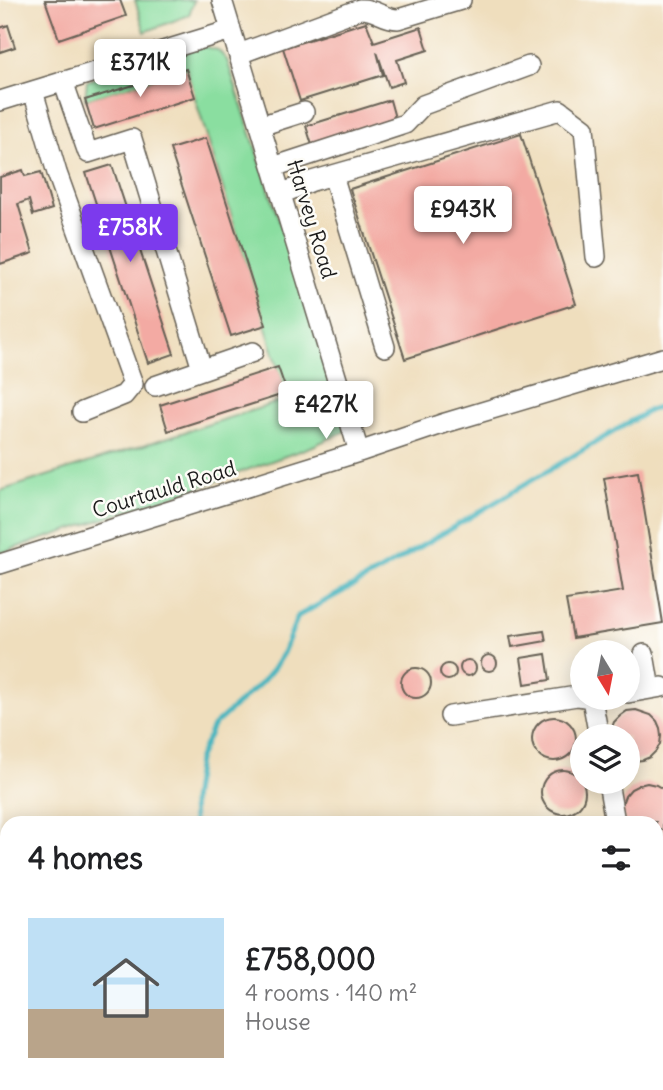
<!DOCTYPE html>
<meta charset="utf-8">
<style>
body{margin:0;font-family:Delius,sans-serif;background:#f2f2f2;color:#202124;height:100vh;display:flex;flex-direction:column;font-size:26px;white-space:nowrap}
*{box-sizing:border-box;margin:0}
p{font-size:23px;color:#757577}
.icon{flex:none;width:38px;height:38px;fill:none;stroke:currentColor;stroke-width:2;stroke-linecap:round;stroke-linejoin:round}
.map{position:relative;flex:1;overflow:hidden}
.sheet{position:absolute;left:0px;top:816px;width:663px;height:275px;display:flex;flex-direction:column;background:#fff;border-radius:21px 21px 0 0;box-shadow:0 4px 18px #0003}
.sheet>*{flex:none}
.needle{width:46px;rotate:170deg}
.controls{position:absolute;left:570px;top:640px;display:grid;gap:14px}
.controls a{display:grid;place-items:center;width:70px;height:70px;border-radius:50%;background:#fff;box-shadow:0 4px 18px #0003;font-size:35px}
.price{position:absolute;translate:-50% -60px;padding:0 16px;border-radius:7px;background:#fff;color:#222;font-size:23px;line-height:46px;filter:drop-shadow(0 2px 4px #0008)}
.price::after{content:'';position:absolute;left:50%;top:42px;width:21px;height:16px;margin-left:-10px;background:inherit;clip-path:polygon(0 0,100% 0,50% 100%)}
.price.on{background:#7c3aed;color:#fff}
ul{padding:0;list-style:none}
li{display:flex;align-items:center;gap:21px;height:175px;padding:0 28px}
li span{display:grid;place-items:center;flex:none;width:196px;height:140px;border-radius:0px;color:#555}
li>.icon{margin-inline-start:auto}
span .icon{width:84px;height:84px;fill:#fffc;stroke-width:1}
li b{font-size:30px}
h2{display:flex;justify-content:space-between;align-items:center;height:84px;padding:0 28px;font-size:30px}
.map>svg:first-child{display:block}
.green{fill:#8adea0;stroke:#537d5e;stroke-width:2}
.lines{fill:none;stroke-linecap:round;stroke-linejoin:round}
.stream{stroke:#46b5bf;stroke-width:5}
.building{fill:#f3aaa3}
.minor-casing{stroke:#666054;stroke-width:22}
.minor{stroke:#fff;stroke-width:19}
.labels{text-anchor:middle;dominant-baseline:central;stroke-width:5;stroke-linejoin:round;paint-order:stroke}
.street-label{font-size:21px;fill:#1c1c1c;stroke:#fdfcf7}
</style>
<div class="map">
<svg width="663" height="1090" viewBox="0 0 663 1090">
<rect width="100%" height="100%" fill="#fdfcf7"/>
<filter id="ink" filterUnits="userSpaceOnUse"><feTurbulence type="fractalNoise" baseFrequency=".0143" numOctaves="2"/><feDisplacementMap in="SourceGraphic" scale="14" xChannelSelector="R" yChannelSelector="G"/><feConvolveMatrix kernelMatrix="1 2 1 2 8 2 1 2 1" color-interpolation-filters="sRGB"/></filter>
<filter id="wash" filterUnits="userSpaceOnUse"><feTurbulence type="fractalNoise" baseFrequency=".00686" numOctaves="4" result="noise"/><feDisplacementMap in="SourceGraphic" scale="28" xChannelSelector="R" yChannelSelector="G"/><feGaussianBlur stdDeviation="1.57" result="paint"/><feColorMatrix in="noise" values="0 0 0 0 0 0 0 0 0 0 0 0 0 0 0 0 0 1.4 0 .05"/><feComposite in="paint" operator="in"/></filter>
<g filter="url(#wash)">
<rect width="100%" height="100%" fill="#efdebd"/>
<path class="green" d="M135 0H194L189 15 145 32Z
M201 46 218 50 227 60 347 430 313 446 200 487 0 553V491L288 399 186 69 85 100 87 81Z"/>
<g class="lines">
<path class="stream" d="M193 822 192 801 198 760 213 726 262 682 273 669 283 653 298 616 378 572 650 410 663 407
M248 1083 249 1090"/>
</g>
<g id="blocks">
<path class="building" d="M45 0H120L126 16 59 39Z
M366 22 374 42 421 27 428 50 397 60 404 82 389 87 377 52 383 75 300 101 283 48Z
M8 25 15 47 0 52V28Z
M186 69 195 97 94 129 85 100Z
M390 100 395 118 312 145 306 126Z
M521 134 576 304 405 359 350 189Z
M206 138 266 325 231 336 170 149Z
M112 165 174 354 148 363 86 173Z
M23 170 25 176 41 172 52 209 33 215 29 200 18 204 33 253 0 264V177Z
M278 367 287 393 168 431 160 405Z
M638 472 663 623 573 638 566 600 623 591 604 478Z
M544 631 546 641 512 647 510 636Z
M546 654 550 680 525 684 521 658Z
M481 663a8 8 0 1 1 16 0a8 8 0 1 1-16 0Z
M460 668a8 8 0 1 1 16 0a8 8 0 1 1-16 0Z
M440 672a8 8 0 1 1 16 0a8 8 0 1 1-16 0Z
M401 683a15 15 0 1 1 30 0a15 15 0 1 1-30 0Z
M636 710 651 715 657 721 660 728 661 736 660 744 656 751 650 757 643 760 634 761 628 760V737H610L611 730 614 722 620 716 627 711Z
M532 739a22 22 0 1 1 44 0a22 22 0 1 1-44 0Z
M541 792a22 22 0 1 1 44 0a22 22 0 1 1-44 0Z
M647 783 656 785 663 789V829L656 833V822H625L622 813V804L625 796 631 789 639 785Z"/>
</g>
</g>
<g filter="url(#ink)">
<use href="#blocks" fill-opacity="0" stroke="#666054" stroke-width="2"/>
<g class="lines">
<defs>
<path id="minor" d="M222 0 359 452
M239 54 360 9C375 8 383 19 398 19L461 0
M63 81 88 153 132 139 202 369
M33 91 57 173 133 384 124 395 82 412
M0 101 231 30
M260 126 304 112
M273 167 405 124 423 105 529 66
M333 175 385 347
M281 194 312 181 560 110 584 128 596 257
M155 386 253 352
M0 564 359 452 445 423 663 358
M644 654 650 689
M628 693 662 687
M595 698 592 699 599 737
M450 716 577 696 583 697
M608 782 615 822
M656 869 663 868
M656 1049 663 1086
M514 1090 516 1083"/>
</defs>
<use href="#minor" class="minor-casing"/>
<use href="#minor" class="minor"/>
</g>
</g>
<g class="labels">
<g class="street-label">
<text transform="translate(312 219) rotate(73)">Harvey Road</text>
<text transform="translate(164 489) rotate(-17)">Courtauld Road</text>
</g>
</g>
</svg>
<div class="controls">
<a><svg class="needle" viewBox="-14 -14 28 28"><path d="M0-13l5 13h-10z" fill="#e53935"/><path d="M0 13l5-13h-10z" fill="#757577"/></svg></a>
<a><svg class="icon" aria-label="layers" viewBox="0 0 24 24"><path d="M12 4l9 5-9 5-9-5zM3 14l9 5 9-5"/></svg></a>
</div>
<b class="price" style="left:140px;top:99px">£371K</b>
<b class="price" style="left:463px;top:246px">£943K</b>
<b class="price on" style="left:130px;top:264px">£758K</b>
<b class="price" style="left:326px;top:441px">£427K</b>
<section class="sheet">
<h2>4 homes<svg class="icon" aria-label="filters" viewBox="0 0 24 24"><path d="M4 7h16M4 17h16"/><circle cx="9" cy="7" r="2"/><circle cx="15" cy="17" r="2"/></svg></h2>
<ul>
<li><span style="background:linear-gradient(#bfe0f5 65%,#b9a48a 0)"><svg class="icon" aria-label="home" viewBox="0 0 24 24"><path d="M3 11l9-7 9 7M6 9v11h12V9"/></svg></span><div><b>£758,000</b><p>4 rooms · 140 m²</p><p>House</p></div></li>
</ul>
</section>
</div>
